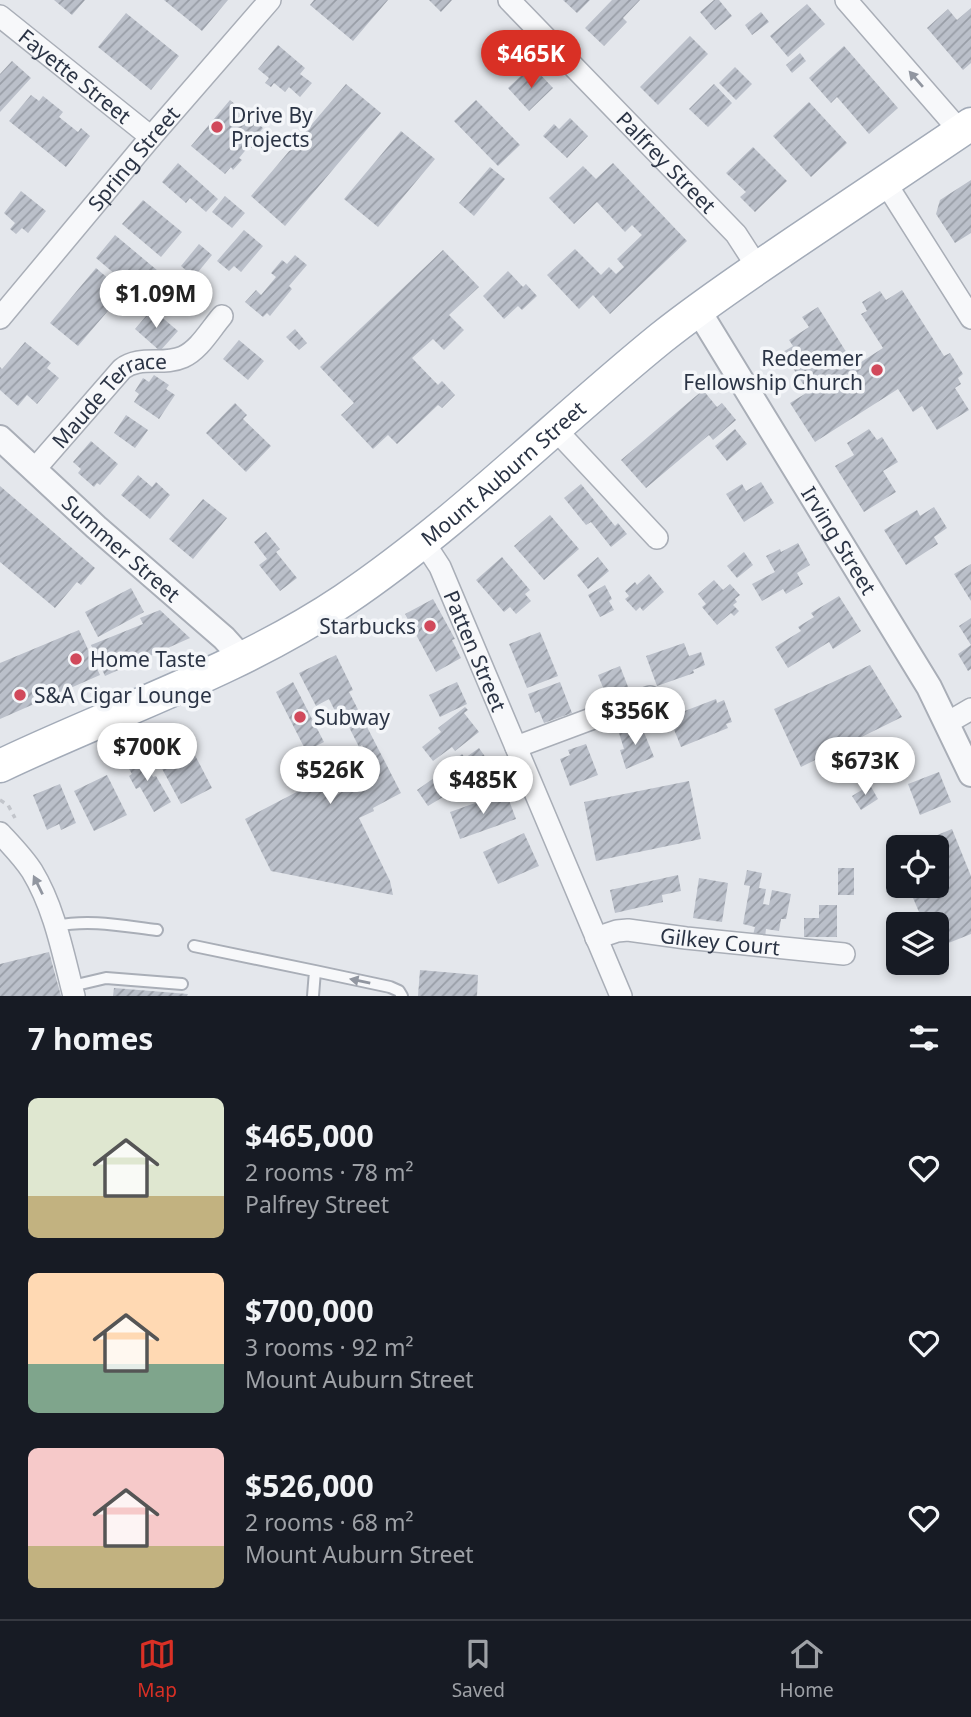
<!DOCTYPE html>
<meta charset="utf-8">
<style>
body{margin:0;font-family:"Noto Sans",sans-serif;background:#242831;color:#f1f3f6;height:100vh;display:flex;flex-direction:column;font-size:26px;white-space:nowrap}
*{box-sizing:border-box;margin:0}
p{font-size:23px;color:#9ea1a6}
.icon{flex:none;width:38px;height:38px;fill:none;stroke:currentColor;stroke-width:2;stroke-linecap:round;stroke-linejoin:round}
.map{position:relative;height:996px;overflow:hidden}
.drawer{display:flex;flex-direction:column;background:#171b24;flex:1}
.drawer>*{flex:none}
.fabs{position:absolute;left:886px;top:835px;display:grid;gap:14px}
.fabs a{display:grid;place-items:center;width:63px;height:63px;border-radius:10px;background:#171b24;box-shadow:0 4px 10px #0003;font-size:35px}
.price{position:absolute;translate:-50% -60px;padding:0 16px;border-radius:24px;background:#fff;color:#222;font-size:23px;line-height:46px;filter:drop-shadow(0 2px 4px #0008)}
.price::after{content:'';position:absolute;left:50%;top:42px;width:21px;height:16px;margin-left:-10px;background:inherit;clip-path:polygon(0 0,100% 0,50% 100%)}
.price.active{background:#d93025;color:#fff}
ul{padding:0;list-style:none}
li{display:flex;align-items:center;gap:21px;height:175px;padding:0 28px}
li span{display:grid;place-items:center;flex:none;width:196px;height:140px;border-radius:10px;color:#555}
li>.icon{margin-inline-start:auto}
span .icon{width:84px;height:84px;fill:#fffc;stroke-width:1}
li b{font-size:30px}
h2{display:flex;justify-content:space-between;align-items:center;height:84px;padding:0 28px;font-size:30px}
.menu{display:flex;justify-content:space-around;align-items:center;height:98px;border-top:2px solid #363941;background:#171b24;font-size:19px;color:#9ea1a6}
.menu a{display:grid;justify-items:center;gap:4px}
.menu .active{color:#d93025}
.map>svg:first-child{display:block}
.building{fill:url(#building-hatch)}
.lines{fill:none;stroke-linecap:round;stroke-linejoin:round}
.service-casing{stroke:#a9aeb7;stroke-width:14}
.minor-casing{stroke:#a9aeb7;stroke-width:24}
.tertiary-casing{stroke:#a9aeb7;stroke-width:28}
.primary-casing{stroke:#a3abb8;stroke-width:35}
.path{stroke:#c2c5cb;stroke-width:3.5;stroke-dasharray:5 5;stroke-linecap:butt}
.service{stroke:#f7f8fa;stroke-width:10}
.minor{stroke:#f7f8fa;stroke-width:21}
.tertiary{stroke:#f7f8fa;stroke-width:24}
.primary{stroke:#fff;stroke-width:32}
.oneway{fill:#9196a0}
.poi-dot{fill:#d1495b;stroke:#f4f6f9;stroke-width:2.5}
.labels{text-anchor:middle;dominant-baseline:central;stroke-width:7;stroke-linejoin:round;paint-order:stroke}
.street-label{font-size:21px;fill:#2b3445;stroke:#f4f6f9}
.poi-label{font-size:21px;fill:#2b3445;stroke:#f4f6f9;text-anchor:start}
</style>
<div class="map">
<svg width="971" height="996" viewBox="0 0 971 996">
<defs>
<pattern id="building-hatch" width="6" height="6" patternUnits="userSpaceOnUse" patternTransform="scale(1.75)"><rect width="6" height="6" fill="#bbc0ca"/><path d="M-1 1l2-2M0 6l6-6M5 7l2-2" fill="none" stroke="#989da6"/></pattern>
</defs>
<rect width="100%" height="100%" fill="#e4e7ec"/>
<path class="building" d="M54 0H85L72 15Z
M164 0H228L202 31Z
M314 0H388L353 41 310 5Z
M429 0H452L441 12Z
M563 0H590L577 13Z
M612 0H640L623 18 627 22 604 46 585 28Z
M714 0H719L732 16 715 30 700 12Z
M807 4 825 24 788 57 770 36Z
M971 8V63L963 70 927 28 948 9 957 20Z
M761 12 769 22 752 35 745 25Z
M126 13 179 56 151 90 98 47Z
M690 36 708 54 658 105 640 87Z
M278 45 305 68 300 74 312 83 300 97 289 87 285 92 274 83 271 87 265 83 269 78 258 69Z
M844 46 898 108 869 134 837 97 831 103 809 78Z
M800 53 806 61 792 73 786 65Z
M12 61 31 78 0 112V74Z
M735 67 752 84 736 100 719 83Z
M536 70 553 88 529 111 508 88 523 74 527 79Z
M346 84 381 113 285 226 251 196Z
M714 84 732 103 708 127 689 109Z
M31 95 39 101 43 96 63 112 59 117 78 132 81 128 90 136 66 167 9 121Z
M230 100 263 128 257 136 260 138 252 148 249 146 239 158 242 160 233 170 231 167 225 174 191 146Z
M476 100 520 145 498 166 454 121Z
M809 102 847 143 811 177 773 136Z
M570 118 588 136 567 158 543 136 554 124 559 129Z
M401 131 435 159 378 227 344 199Z
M753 147 787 181 755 212 740 197 746 192 726 173Z
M178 163 218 199 206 212 190 198 186 203 162 182Z
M613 163 687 241 610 314 593 295 579 309 547 275 575 249 601 275 609 267 616 274 624 267 617 259 642 235 632 225 625 232 597 202 574 224 549 198 583 166 596 179Z
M490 167 505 179 474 216 459 203Z
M971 180V233L955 243 936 214 940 200Z
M21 191 46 211 28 233 22 228 16 234 10 229 15 223 4 213Z
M225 196 245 213 232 228 212 212Z
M143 200 182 232 161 257 122 224Z
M244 230 263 246 241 272 234 266 229 271 217 261Z
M115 235 182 291 162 314 96 258Z
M199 244 212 255 194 277 181 266Z
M443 250 479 287 449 315 464 330 444 350 433 339 412 358 438 385 442 381 455 395 442 408 438 405 397 444 388 435 373 449 341 415 354 403 320 367Z
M295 255 307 265 289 286 292 289 270 316 267 313 263 317 245 302 256 290 261 295 276 277 271 273 282 260 287 264Z
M96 268 124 292 78 346 50 323Z
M508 271 523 287 526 284 537 296 522 310 518 306 504 319 483 296Z
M902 290 944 356 950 353 963 374 958 378 961 384 955 388 969 410 937 430 922 406 913 412 898 389 815 442 790 403 808 392 783 352 793 346 789 340 809 327 802 317 818 307 855 366 883 348 861 314 867 311 862 302 880 291 886 300Z
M152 309 178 331 160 351 135 329Z
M295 329 307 343 299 350 286 337Z
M239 340 264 361 248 380 223 359Z
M25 342 51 363 47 368 59 378 37 404 27 395 18 406 0 390V367L2 369Z
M154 375 169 385 166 389 175 395 159 419 134 402 139 394 135 391 143 378 149 382Z
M703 390 717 407 722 403 736 420 713 440 709 435 646 488 621 460Z
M235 403 247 415 243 419 271 446 246 472 206 433Z
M126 415 148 430 135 448 114 433Z
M735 429 747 444 727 461 715 446Z
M869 429 877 440 882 437 898 462 883 471 896 492 864 512 835 466 854 455 847 443Z
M91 441 118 464 100 485 97 483 94 487 78 473 81 469 73 462Z
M138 475 152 487 156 482 170 495 150 519 121 495Z
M761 482 774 503 744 522 726 494 742 484 746 491Z
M581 484 615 526 618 523 627 534 611 547 591 522 586 525 564 498Z
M0 486 95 568 81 585 77 582 55 608 0 562Z
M203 499 227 518 193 559 169 539Z
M934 507 947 528 934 537 938 544 906 565 884 530 917 510 920 516Z
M550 515 579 549 544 580 514 546Z
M266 532 280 549 276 552 297 578 280 591 259 565 267 559 254 542Z
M798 543 810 565 797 573 803 584 786 594 783 589 762 601 752 584 775 572 766 556 780 549 781 552Z
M744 552 753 565 737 578 727 566Z
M502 557 530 590 525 594 531 601 516 614 510 607 504 612 476 580Z
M598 557 609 571 588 589 577 575Z
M971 564V601L954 574Z
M649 574 664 592 643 611 640 607 636 611 625 599 629 596 625 591 635 582 637 585Z
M714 580 723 590 730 584 740 595 735 599 737 602 733 605 739 611 734 616 731 613 717 625 702 607 706 604 698 594Z
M605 585 612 599 609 601 614 610 600 617 588 595Z
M131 588 144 612 98 637 85 612Z
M839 596 861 631 833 649 829 642 788 668 775 647 801 631 798 627 814 617 811 613Z
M433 599 455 639 452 640 461 658 436 672 405 614Z
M160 610 190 638 105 676 91 645 143 624 140 618Z
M971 618V669L968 671 958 654 971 645 959 626Z
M79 630 100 675 0 719V663Z
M540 632 558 676 527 688 509 644Z
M684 643 689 656 701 652 705 665 693 670 694 673 657 686 646 656Z
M336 655 353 690 349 692 401 793 373 808 374 811 359 818 390 881 393 895 271 871 245 819 314 783 330 791 333 797 345 790 337 774 369 758 362 745 359 747 342 713 337 715 329 699 316 706 299 673Z
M870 665 902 717 801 767 774 709Z
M620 666 630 692 608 700 598 675Z
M293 682 324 742 306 751 276 692Z
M457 682 467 704 440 717 429 695Z
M560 682 572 713 544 723 539 711 535 713 528 694Z
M716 699 717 703 724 700 732 722 726 724 728 728 681 747 669 717Z
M465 707 468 710 464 713 479 732 455 751 452 747 433 761 422 747 441 732 438 728Z
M641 725 654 757 626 769 620 750 624 749 619 733Z
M184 734 212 788 181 804 152 750Z
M586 744 598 775 570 786 560 759 570 755 568 750Z
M479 748 493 768 468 786 466 783 428 806 417 790 441 773 443 776 455 767 452 762 462 754 465 758Z
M140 754 153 777 156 776 171 802 154 812 140 787 136 789 129 776 132 774 125 762Z
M939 772 951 802 920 815 908 784Z
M107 775 127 815 94 831 74 791Z
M689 781 701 839 596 861 584 802Z
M60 784 76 823 61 830 59 824 47 830 33 795Z
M870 785 878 799 861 810 852 796Z
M506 792 516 819 460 839 450 812Z
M952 829 971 876V934L936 948V924H924L908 886H936V847H908Z
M524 833 539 866 498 884 483 852Z
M838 868H854V895H838Z
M747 870 762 873 759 888 766 889 763 904 769 905 772 890 791 894 786 919H781L779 931 766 929 765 937 753 935 755 927 743 924 750 886 744 885Z
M678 875 681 891 662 895 663 902 615 913 610 890Z
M699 878 728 883 722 922 693 918Z
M819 905H837V937H804V918H819Z
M49 952 61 996H0V964Z
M420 970 478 975 477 996H418Z
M114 988 188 994 187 996H113Z"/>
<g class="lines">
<defs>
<path id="service" d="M56 926C90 919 123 926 157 930
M194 946 315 971 313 996
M315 971 390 987 399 991 402 996
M72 986 106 978 182 984"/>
<g id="minor">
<path id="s1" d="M509 0 736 234 758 268"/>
<path d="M846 0 960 131"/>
<path id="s2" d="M0 16 151 137"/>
<path d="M885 182 971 318"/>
<path id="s3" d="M0 318 151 137 270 0"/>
<path d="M555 429 657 538"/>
<path id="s4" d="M34 470 122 369C140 355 163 366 183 357 199 350 210 330 222 316"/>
<path id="s5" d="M423 541 440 567 621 996"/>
<path d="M947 723 971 709"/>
<path d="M516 747 650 697"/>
<path d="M0 833C11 845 23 857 32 871 55 909 63 954 74 996"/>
<path id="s6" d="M596 938 617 931 628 930 686 938 844 954"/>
</g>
<g id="tertiary">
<path id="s7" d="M698 310 929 687 971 774"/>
<path id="s8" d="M0 438 96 527 224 638 233 648 240 660"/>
</g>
<g id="primary">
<path id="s9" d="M0 766C115 711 238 671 344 600 458 523 555 424 661 338 706 302 753 271 800 239 857 201 914 162 971 124"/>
</g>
</defs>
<use href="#service" class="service-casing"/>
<use href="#minor" class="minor-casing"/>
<use href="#tertiary" class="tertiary-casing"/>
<use href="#primary" class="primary-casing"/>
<path class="path" d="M0 800 8 805 15 818"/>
<use href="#service" class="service"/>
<use href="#minor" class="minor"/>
<use href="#tertiary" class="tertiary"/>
<use href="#primary" class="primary"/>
</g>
<defs><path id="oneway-solid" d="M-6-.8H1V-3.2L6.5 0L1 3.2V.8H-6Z" transform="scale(1.75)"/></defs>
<g class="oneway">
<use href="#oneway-solid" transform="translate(916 79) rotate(-131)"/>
<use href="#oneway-solid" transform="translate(38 885) rotate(-116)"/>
<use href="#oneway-solid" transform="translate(360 981) rotate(-168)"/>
</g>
<g class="poi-dot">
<circle cx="217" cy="127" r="7"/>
<circle cx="877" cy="370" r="7"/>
<circle cx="430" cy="626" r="7"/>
<circle cx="76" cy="659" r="7"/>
<circle cx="20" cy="695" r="7"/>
<circle cx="300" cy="717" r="7"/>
</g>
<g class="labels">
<g class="street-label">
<text stroke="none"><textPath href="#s2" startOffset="96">Fayette Street</textPath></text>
<text stroke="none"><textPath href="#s3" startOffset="208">Spring Street</textPath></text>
<text stroke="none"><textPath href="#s1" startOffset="226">Palfrey Street</textPath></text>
<text stroke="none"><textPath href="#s4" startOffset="107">Maude Terrace</textPath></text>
<text stroke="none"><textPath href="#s9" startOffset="586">Mount Auburn Street</textPath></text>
<text stroke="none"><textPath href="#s7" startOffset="270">Irving Street</textPath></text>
<text stroke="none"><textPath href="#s8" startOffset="164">Summer Street</textPath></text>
<text stroke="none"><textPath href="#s5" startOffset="122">Patten Street</textPath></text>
<text stroke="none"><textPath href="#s6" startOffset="126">Gilkey Court</textPath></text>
</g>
<g class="poi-label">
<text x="231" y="115">Drive By<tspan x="231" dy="24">Projects</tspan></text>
<text x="863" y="358" text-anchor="end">Redeemer<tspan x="863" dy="24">Fellowship Church</tspan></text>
<text x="416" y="626" text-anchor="end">Starbucks</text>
<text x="90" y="659">Home Taste</text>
<text x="34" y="695">S&amp;A Cigar Lounge</text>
<text x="314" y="717">Subway</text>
</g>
</g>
</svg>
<div class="fabs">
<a><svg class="icon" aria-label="locate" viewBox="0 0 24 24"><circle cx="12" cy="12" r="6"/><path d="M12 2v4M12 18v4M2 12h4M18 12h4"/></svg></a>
<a><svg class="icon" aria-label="layers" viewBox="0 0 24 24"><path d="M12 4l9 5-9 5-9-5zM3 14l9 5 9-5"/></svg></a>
</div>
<b class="price active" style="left:531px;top:90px">$465K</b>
<b class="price" style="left:156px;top:330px">$1.09M</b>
<b class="price" style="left:635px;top:747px">$356K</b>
<b class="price" style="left:147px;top:783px">$700K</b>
<b class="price" style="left:865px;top:797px">$673K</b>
<b class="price" style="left:330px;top:806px">$526K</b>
<b class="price" style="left:483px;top:816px">$485K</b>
</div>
<section class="drawer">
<h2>7 homes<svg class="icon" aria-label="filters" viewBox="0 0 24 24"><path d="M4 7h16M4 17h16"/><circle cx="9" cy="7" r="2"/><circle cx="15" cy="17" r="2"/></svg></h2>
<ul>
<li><span style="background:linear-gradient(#dfe7d0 70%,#c2b280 0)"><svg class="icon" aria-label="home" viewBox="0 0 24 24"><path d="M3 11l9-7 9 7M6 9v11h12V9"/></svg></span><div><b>$465,000</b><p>2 rooms · 78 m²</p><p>Palfrey Street</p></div><svg class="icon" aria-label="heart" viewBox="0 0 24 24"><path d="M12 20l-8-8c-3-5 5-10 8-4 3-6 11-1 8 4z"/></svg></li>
<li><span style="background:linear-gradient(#ffd9b3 65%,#7fa58c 0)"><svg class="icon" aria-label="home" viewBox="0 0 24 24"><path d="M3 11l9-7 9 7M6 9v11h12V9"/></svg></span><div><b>$700,000</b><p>3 rooms · 92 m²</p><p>Mount Auburn Street</p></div><svg class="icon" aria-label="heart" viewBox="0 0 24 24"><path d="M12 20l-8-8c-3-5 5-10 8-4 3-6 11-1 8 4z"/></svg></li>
<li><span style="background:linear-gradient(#f6c9c9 70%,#c2b280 0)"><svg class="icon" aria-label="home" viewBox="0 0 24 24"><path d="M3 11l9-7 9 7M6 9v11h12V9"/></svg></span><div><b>$526,000</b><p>2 rooms · 68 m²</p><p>Mount Auburn Street</p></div><svg class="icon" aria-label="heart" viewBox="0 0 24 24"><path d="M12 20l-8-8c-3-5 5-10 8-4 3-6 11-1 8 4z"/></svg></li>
</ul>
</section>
<nav class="menu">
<a class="active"><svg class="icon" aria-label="map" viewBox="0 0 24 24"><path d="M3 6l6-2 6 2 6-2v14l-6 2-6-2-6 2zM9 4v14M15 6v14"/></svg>Map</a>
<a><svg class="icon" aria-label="saved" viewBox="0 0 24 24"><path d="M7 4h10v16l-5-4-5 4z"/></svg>Saved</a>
<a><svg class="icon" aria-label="home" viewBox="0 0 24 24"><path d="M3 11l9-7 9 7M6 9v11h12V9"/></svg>Home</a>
</nav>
